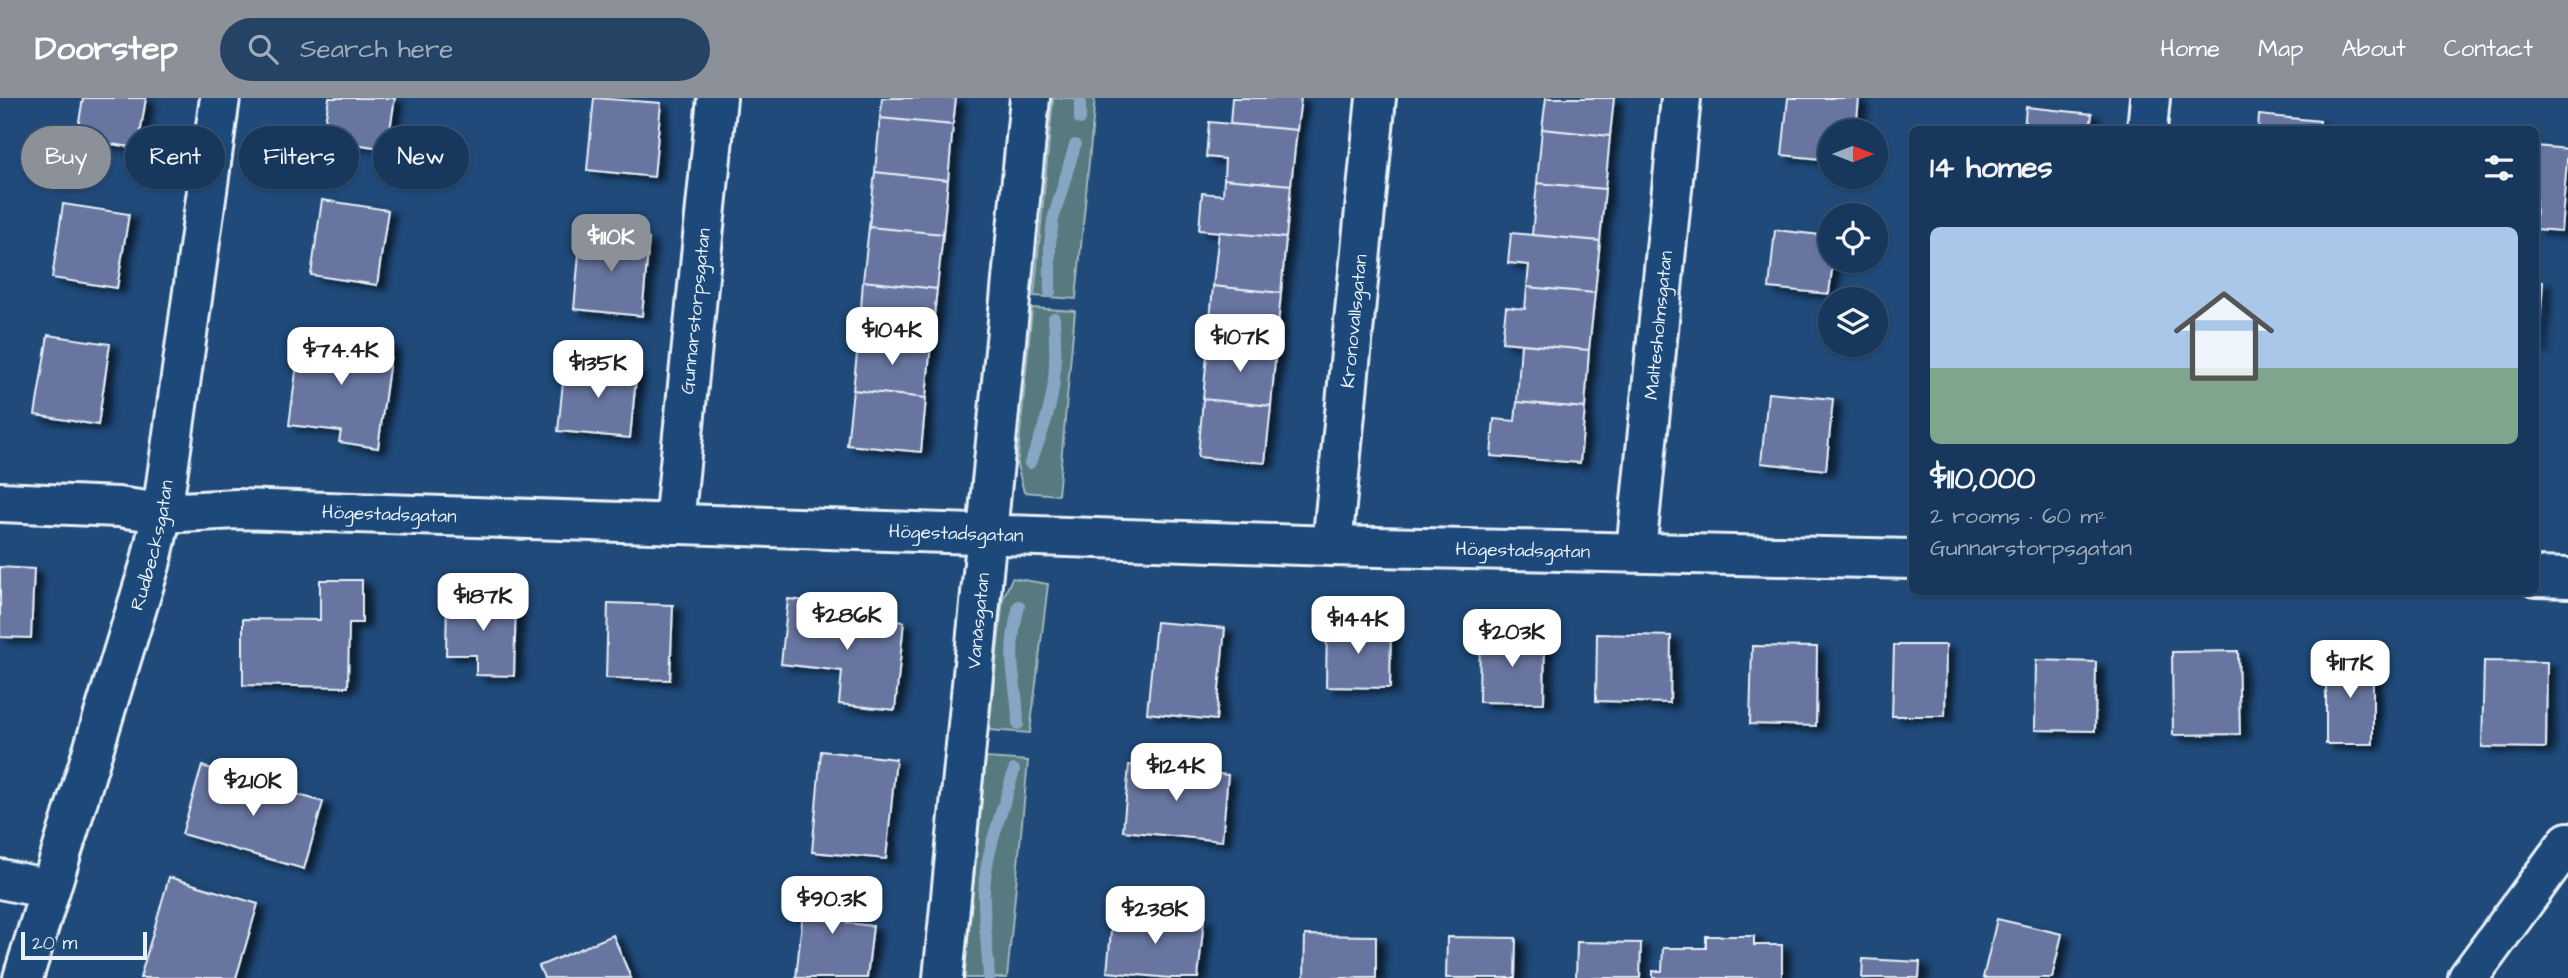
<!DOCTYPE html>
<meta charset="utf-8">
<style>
body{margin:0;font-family:"Architects Daughter",sans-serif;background:#244365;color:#f1f3f6;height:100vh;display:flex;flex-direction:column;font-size:26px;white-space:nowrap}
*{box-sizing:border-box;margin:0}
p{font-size:23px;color:#9eacbb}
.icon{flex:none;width:38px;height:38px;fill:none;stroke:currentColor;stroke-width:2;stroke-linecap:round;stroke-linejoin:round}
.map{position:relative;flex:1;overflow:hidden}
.side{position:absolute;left:1909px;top:28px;width:630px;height:469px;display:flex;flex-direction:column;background:#17385c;border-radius:10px;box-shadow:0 2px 5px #0004,0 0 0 2px #365272}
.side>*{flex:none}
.guide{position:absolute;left:21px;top:28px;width:665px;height:63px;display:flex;gap:14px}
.needle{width:46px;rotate:90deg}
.controls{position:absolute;left:1818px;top:21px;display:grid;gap:14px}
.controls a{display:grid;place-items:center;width:70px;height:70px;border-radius:50%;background:#17385c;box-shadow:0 2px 5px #0004,0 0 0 2px #365272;font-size:35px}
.scale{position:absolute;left:21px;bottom:18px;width:126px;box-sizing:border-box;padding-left:7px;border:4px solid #e8f1f8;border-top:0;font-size:19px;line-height:24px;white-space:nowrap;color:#e8f1f8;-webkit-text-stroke:5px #1f4a7a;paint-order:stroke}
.price{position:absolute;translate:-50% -60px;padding:0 16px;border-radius:14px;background:#fff;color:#222;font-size:23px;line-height:46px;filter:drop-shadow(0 2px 4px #0008)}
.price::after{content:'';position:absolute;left:50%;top:42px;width:21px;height:16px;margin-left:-10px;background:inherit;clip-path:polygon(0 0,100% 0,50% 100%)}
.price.active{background:#8c9099;color:#fff}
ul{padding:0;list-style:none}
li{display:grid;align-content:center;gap:14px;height:371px;padding:0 21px}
li span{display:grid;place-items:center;height:217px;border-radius:10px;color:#555}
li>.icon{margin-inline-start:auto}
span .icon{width:126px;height:126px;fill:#fffc;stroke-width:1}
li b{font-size:30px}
h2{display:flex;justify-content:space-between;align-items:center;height:84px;padding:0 21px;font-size:30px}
.tag{padding:0 24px;border-radius:32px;background:#17385c;box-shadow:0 2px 5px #0004,0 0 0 2px #365272;font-size:24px;line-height:63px}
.tag.active{background:#8c9099;color:#fff}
header{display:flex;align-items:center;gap:42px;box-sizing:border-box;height:98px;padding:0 35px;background:#8c9099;color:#fff}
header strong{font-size:33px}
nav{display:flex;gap:38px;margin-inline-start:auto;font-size:24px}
.search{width:490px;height:63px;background:#244365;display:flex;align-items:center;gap:18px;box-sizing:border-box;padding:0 24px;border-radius:38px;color:#9eacbb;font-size:26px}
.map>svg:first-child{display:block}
.green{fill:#577a7f;stroke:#a0b6bc;stroke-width:2}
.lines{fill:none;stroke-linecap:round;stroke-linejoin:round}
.stream{stroke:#86a6c3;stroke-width:12}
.building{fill:#6774a0;stroke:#e8f1f8;stroke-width:2;filter:url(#shadow)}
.minor-casing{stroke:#e8f1f8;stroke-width:44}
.minor{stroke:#1f4a7a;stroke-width:38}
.labels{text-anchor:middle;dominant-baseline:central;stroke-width:6;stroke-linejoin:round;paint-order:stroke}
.street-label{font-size:19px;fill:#e8f1f8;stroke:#1f4a7a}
</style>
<header>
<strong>Doorstep</strong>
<div class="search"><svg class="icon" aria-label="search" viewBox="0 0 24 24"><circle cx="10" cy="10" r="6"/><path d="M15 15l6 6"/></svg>Search here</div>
<nav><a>Home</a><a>Map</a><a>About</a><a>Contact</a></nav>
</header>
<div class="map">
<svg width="2568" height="880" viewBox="0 0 2568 880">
<defs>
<filter id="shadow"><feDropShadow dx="8" dy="4.5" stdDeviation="3.5" flood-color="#0009"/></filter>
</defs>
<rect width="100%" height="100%" fill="#1f4a7a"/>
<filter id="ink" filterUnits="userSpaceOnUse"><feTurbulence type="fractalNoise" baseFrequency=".0143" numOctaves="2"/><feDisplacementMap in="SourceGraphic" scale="14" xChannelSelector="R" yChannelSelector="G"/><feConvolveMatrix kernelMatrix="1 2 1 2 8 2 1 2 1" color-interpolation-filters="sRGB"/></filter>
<g filter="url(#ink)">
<path class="green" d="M1053 0H1095L1076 201 1034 198Z
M1032 210 1075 213 1058 397 1024 394 1017 367Z
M1012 480 1048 486 1030 635 989 632 1003 500Z
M986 660 1028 663 1007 880H964Z"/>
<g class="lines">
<path class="stream" d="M1080 0V21
M1050 194V146L1053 122 1075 47
M1030 365C1054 309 1058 280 1054 220
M1018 626C1018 610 1016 597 1014 581 1010 557 1013 531 1019 508
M989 880C988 851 983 822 984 793 986 751 1003 713 1014 672"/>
</g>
<path class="building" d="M83 0H146L138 50 76 41Z
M329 0H395L387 51 322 41Z
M594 0 661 5 654 79 587 72Z
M882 0H956L953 27 880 20Z
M1232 0H1301L1297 32 1230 26Z
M1546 0H1614L1610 38 1542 31Z
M1788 0H1859L1856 33H1830V62L1782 57Z
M2026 9 2092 16 2090 32H2024Z
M2259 17 2320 23 2319 32H2258Z
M880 20 953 27 948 82 875 74Z
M1209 24 1297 32 1291 87 1224 81 1225 61 1206 59Z
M1542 31 1610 38 1605 91 1537 85Z
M2536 48 2568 51 2561 133 2536 131Z
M875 74 948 82 943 136 869 129Z
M1224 81 1291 87 1286 140 1199 132 1202 95 1223 97Z
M1537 85 1605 91 1600 143 1532 137Z
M322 102 388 112 377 187 311 177Z
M63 106 129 116 117 190 52 180Z
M869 129 943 136 937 191 863 183Z
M1775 132 1830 138V163H1833L1829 196 1769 190Z
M581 134 649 141 642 218 574 211Z
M1219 134 1286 140 1281 195 1213 188Z
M1511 135 1600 143 1595 195 1527 189 1529 167 1508 165Z
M863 183 937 191 931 245 859 238Z
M2536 183 2543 184 2538 252H2536Z
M1213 188 1281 195 1276 251 1208 245Z
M1527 189 1595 195 1589 252 1502 244 1506 209 1525 211Z
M301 235 392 247 378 350 339 344 341 333 289 327Z
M48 237 110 246 98 327 35 317Z
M859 238 931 245 926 300 853 292Z
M1208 245 1276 251 1271 308 1203 301Z
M1521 246 1589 252 1585 310 1517 304Z
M565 264 637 271 630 340 558 333Z
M853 292 926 300 921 354 847 347Z
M1768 295 1833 301 1826 372 1761 365Z
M1203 301 1271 308 1265 365 1198 359Z
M1517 304 1585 310 1580 365 1491 358 1494 321 1515 323Z
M0 469 34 471 31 540 0 539Z
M320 482H362V525H349L348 589 243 587V521L320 522Z
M447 499 516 501 514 578 476 577V557H446Z
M788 501 817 504 816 515 904 524 895 612 839 606 842 573 781 566Z
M608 505 673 507 670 582 606 580Z
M1156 524 1225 530 1216 622 1147 615Z
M1327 527 1391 528 1390 590 1326 589Z
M1480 536 1545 538 1544 605 1479 604Z
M1597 536 1671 538 1670 605 1596 603Z
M1894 547H1946L1945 618H1892Z
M1752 548 1817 549 1816 628 1750 626Z
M2238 553 2240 636 2173 637 2172 554Z
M2326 559H2373V646H2326Z
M2036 562 2096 564 2095 633 2035 632Z
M2484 563 2547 564 2546 650 2482 649Z
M821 653 896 661 886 761 812 754Z
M1129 667 1228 677 1222 743 1123 733Z
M202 668 323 704 304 771 182 736Z
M169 779 258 806 236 880H140Z
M806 785 851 789 847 825 873 828 867 880H796Z
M1113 813 1204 822 1198 880H1170L1107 874Z
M1997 821 2062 836 2052 880H1983Z
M613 837 631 880H544L539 868Z
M1305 837 1376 838V880H1304Z
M1706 838H1754V847H1782V880H1653V873H1662L1663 850H1706Z
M1447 839 1516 840 1515 880H1446Z
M1577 844 1641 845 1640 880H1576Z
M1863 861 1920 864 1919 880H1862Z"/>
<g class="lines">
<defs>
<g id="minor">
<path d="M2147 32 2150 0"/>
<path id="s1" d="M0 404 118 409 162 415 237 411 1332 448 1913 461"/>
<path id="s2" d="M674 426 717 0"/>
<path id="s3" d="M1332 448 1376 0"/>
<path id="s4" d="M1636 454 1681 0"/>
<path d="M2536 479 2568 480"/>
<path d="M0 781 50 791"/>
<path id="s5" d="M23 880 150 467 162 415 220 0"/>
<path id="s6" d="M943 880 1030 0"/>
<path d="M2468 880 2568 744"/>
</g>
</defs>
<use href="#minor" class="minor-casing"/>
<use href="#minor" class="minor"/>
</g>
</g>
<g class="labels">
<g class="street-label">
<text stroke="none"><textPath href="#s2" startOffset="214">Gunnarstorpsgatan</textPath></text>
<text stroke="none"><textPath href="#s3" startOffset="226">Kronovallsgatan</textPath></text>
<text stroke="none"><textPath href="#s4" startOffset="228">Maltesholmsgatan</textPath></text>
<text stroke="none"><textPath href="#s1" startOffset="390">Högestadsgatan</textPath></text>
<text stroke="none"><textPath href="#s1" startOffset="957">Högestadsgatan</textPath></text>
<text stroke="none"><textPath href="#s5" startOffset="452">Rudbecksgatan</textPath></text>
<text stroke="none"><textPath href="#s1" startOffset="1524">Högestadsgatan</textPath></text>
<text stroke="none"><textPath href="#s6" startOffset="359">Vanåsgatan</textPath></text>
</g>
</g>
</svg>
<div class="controls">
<a><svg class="needle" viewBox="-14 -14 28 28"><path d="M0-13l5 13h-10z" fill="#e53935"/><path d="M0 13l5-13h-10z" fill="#9eacbb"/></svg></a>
<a><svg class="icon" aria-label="locate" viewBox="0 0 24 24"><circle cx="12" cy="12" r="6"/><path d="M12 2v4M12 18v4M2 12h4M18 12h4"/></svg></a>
<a><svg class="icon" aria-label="layers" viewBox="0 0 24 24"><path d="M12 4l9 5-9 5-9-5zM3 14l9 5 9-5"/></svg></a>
</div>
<div class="scale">20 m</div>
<b class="price active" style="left:611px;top:176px">$110K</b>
<b class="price" style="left:892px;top:269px">$104K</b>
<b class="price" style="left:1240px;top:276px">$107K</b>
<b class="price" style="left:341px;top:289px">$74.4K</b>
<b class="price" style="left:598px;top:302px">$135K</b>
<b class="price" style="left:483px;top:535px">$187K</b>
<b class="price" style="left:847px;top:554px">$286K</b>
<b class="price" style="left:1358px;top:558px">$144K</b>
<b class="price" style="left:1512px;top:571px">$203K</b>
<b class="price" style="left:2350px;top:602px">$117K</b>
<b class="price" style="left:1176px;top:705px">$124K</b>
<b class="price" style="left:253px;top:720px">$210K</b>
<b class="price" style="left:832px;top:838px">$90.3K</b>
<b class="price" style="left:1155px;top:848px">$238K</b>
<div class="guide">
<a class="tag active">Buy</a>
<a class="tag">Rent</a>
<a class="tag">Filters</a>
<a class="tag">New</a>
</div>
<section class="side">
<h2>14 homes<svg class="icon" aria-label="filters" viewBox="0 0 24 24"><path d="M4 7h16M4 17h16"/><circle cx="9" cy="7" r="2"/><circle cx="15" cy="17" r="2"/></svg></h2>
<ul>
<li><span style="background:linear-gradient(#a9c7e8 65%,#7fa58c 0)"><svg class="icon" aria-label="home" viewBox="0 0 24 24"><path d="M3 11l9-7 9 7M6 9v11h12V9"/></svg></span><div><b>$110,000</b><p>2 rooms · 60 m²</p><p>Gunnarstorpsgatan</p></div></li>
</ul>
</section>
</div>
